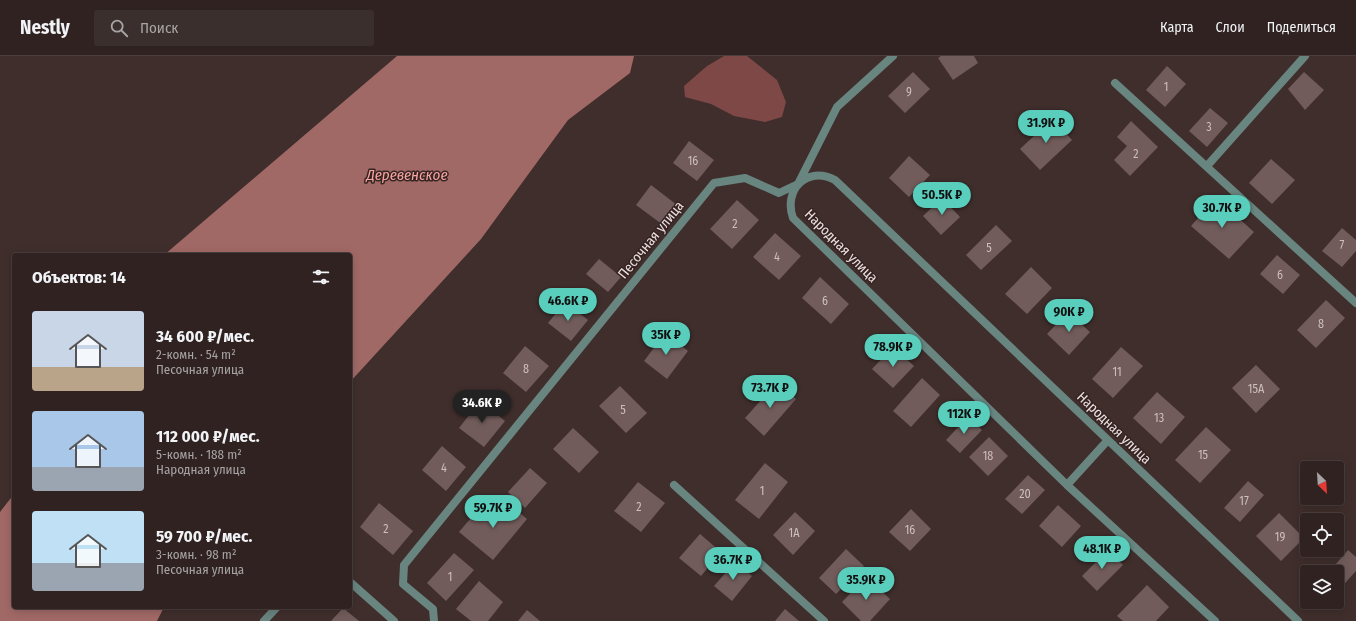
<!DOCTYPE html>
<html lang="ru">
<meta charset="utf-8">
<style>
body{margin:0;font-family:"Fira Sans Condensed",sans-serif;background:#3b2f2e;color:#f1f3f6;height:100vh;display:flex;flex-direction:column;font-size:15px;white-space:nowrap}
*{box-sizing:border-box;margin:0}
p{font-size:13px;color:#a7a4a5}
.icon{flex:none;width:22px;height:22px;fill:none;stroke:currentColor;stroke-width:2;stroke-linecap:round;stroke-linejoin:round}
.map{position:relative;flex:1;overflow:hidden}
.details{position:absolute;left:12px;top:197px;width:340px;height:356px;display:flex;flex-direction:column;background:#2f2221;border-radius:4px;box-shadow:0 2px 10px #0003,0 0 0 1px #4a3f3f}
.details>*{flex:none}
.needle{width:26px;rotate:155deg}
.tools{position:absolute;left:1300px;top:405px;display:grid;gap:8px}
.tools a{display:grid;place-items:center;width:44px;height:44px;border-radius:4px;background:#2f2221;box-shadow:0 2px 10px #0003,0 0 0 1px #4a3f3f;font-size:20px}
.price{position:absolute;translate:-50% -34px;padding:0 9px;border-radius:14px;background:#5acebc;color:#111;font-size:13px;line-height:26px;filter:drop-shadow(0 1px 2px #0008)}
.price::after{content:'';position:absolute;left:50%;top:24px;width:12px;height:9px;margin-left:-6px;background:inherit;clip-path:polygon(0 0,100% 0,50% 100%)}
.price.current{background:#222;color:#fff}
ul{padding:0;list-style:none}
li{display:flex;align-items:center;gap:12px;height:100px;padding:0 20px}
li span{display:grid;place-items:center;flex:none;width:112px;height:80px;border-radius:4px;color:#555}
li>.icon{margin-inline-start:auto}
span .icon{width:48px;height:48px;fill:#fffc;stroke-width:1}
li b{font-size:17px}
h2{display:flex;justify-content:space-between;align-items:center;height:48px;padding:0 20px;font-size:17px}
header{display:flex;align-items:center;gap:24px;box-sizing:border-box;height:56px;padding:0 20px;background:#2f2221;border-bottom:1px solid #4a3f3f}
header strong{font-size:19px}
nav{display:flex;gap:22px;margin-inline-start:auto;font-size:14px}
.search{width:280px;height:36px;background:#3b2f2e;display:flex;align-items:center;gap:10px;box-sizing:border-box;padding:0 14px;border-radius:4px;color:#a7a4a5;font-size:15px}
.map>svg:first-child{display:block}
.forest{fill:#7d4846}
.water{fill:#a16966}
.building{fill:#715c5b}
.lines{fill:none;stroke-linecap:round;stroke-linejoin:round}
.street{stroke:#698580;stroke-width:8}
.labels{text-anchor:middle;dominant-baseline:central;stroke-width:3;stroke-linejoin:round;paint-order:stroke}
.number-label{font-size:12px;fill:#cdbfbe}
.street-label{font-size:14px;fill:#ece0df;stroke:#352423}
.water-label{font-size:15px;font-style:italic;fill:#f9a49f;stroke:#352423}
</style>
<header>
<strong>Nestly</strong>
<div class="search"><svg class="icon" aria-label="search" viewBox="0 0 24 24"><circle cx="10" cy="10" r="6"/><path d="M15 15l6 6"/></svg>Поиск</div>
<nav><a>Карта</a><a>Слои</a><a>Поделиться</a></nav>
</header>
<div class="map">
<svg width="1356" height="565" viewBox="0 0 1356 565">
<rect width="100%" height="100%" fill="#3f2e2c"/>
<path class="forest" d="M724 0H747L777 24 786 46 782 61 765 66 734 60 711 48 685 41 684 30 707 10Z"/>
<path class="water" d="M397 0H634L630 17 568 64 481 183 350 326V199H164Z
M14 438V551H164L157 565H0V456Z"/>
<path class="building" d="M941 0H974L978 7 953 24 938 2Z
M1167 10 1186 28 1165 51 1146 34Z
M913 16 930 33 905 57 888 40Z
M1304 16 1324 34 1305 54 1288 33Z
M1210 52 1228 67 1207 91 1189 75Z
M1052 63 1072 84 1040 114 1020 93Z
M1131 65 1158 91 1130 120 1114 104 1127 90 1117 81Z
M689 85 714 104 697 125 673 107Z
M909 100 930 119 909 141 889 122Z
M1271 103 1295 124 1272 148 1249 127Z
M651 129 677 149 663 169 636 149Z
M942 142 960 161 941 179 923 160Z
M1216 142 1254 176 1229 203 1191 170Z
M737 144 759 164 732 193 710 173Z
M996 169 1012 185 981 214 966 199Z
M1342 172 1356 184V195L1342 211 1322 195Z
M775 177 801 200 779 224 753 201Z
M1277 199 1300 219 1283 238 1260 218Z
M599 203 621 221 608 236 586 218Z
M1031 211 1052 232 1027 258 1005 238Z
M820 221 849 248 831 268 802 242Z
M1326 244 1345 262 1316 292 1297 274Z
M565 246 588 264 571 285 548 267Z
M1068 256 1090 276 1069 299 1047 278Z
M665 277 688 295 667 323 644 305Z
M525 290 549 310 526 336 503 317Z
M893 291 914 310 893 332 872 313Z
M1121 291 1143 310 1113 342 1092 323Z
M1256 309 1280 333 1256 357 1232 332Z
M922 322 940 339 911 371 893 355Z
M777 326 796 343 764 380 745 362Z
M620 330 647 357 626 377 599 350Z
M1157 336 1185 361 1161 388 1133 362Z
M480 345 505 365 484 391 459 372Z
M968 361 982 374 960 397 946 384Z
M1206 371 1231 394 1200 427 1175 404Z
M573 372 599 396 579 417 553 393Z
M989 381 1008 400 988 420 969 401Z
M442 390 466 411 446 435 422 414Z
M765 407 788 426 759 463 735 444Z
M530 412 547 427 525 452 508 436Z
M1028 419 1045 434 1022 458 1005 443Z
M1248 425 1264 439 1240 466 1224 452Z
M638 426 665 447 641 476 614 455Z
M507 446 527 463 493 504 459 476 482 449 495 460Z
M379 447 413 475 393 499 360 471Z
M1058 449 1081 470 1062 491 1039 470Z
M911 453 931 473 910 495 889 476Z
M795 456 815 475 793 499 773 479Z
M1279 457 1304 482 1281 505 1256 480Z
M700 478 721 496 701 520 679 502Z
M846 493 864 510 836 538 819 522Z
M1108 494 1123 509 1097 535 1082 520Z
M1348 494 1356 501V515L1337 536V516H1329Z
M454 497 474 514 446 545 427 527Z
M735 506 752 520 732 545 714 530Z
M866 521 890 543 870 565H861L842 546Z
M479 525 503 546 488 565H471L456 553Z
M1147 529 1169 551 1156 565H1123L1117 560Z
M343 552 359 565H331Z
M785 553 799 565H775Z
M527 554 540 565H518Z"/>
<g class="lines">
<path class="street" d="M1115 27 1356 247
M1207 110 1305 0
M674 429 824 565
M1067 429 1108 384
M350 526 394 565
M264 565 277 551
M434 565 433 553 403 528 404 509 714 127 745 122 779 137 798 128 837 51 893 0
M1215 565 1067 429 793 162C783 134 807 109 835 124L1298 565"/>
</g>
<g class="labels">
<g class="number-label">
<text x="1166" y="31">1</text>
<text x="909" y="36">9</text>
<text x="1209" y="71">3</text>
<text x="1136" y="98">2</text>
<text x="693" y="105">16</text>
<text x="735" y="168">2</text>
<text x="1342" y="189">7</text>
<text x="989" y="192">5</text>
<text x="777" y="201">4</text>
<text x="1280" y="219">6</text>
<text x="825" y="245">6</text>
<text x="1321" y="268">8</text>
<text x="526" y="313">8</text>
<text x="1117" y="316">11</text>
<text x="1256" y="333">15А</text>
<text x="623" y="354">5</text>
<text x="1159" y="362">13</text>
<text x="1203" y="399">15</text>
<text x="988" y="400">18</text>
<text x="444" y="412">4</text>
<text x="762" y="435">1</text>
<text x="1025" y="438">20</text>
<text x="1244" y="445">17</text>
<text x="639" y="451">2</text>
<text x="386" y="473">2</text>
<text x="910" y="474">16</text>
<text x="794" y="477">1А</text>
<text x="1280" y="481">19</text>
<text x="450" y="521">1</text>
</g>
<g class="street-label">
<text transform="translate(651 184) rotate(-51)">Песочная улица</text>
<text transform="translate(841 190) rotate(45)">Народная улица</text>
<text transform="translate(1114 372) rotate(44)">Народная улица</text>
</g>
<g class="water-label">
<text x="407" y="119">Деревенское</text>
</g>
</g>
</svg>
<div class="tools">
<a><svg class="needle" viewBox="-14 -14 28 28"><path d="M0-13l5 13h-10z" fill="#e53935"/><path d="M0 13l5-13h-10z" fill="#a7a4a5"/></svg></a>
<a><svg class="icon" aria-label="locate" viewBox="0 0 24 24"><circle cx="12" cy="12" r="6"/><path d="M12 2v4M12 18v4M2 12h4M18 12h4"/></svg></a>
<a><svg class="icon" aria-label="layers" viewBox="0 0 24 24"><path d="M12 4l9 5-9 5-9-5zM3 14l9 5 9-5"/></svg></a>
</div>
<b class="price" style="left:1046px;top:88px">31.9K ₽</b>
<b class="price" style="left:942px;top:160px">50.5K ₽</b>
<b class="price" style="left:1222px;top:173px">30.7K ₽</b>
<b class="price" style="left:568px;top:266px">46.6K ₽</b>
<b class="price" style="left:1069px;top:277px">90K ₽</b>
<b class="price" style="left:666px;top:300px">35K ₽</b>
<b class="price" style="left:893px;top:312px">78.9K ₽</b>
<b class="price" style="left:770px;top:353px">73.7K ₽</b>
<b class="price current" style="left:482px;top:368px">34.6K ₽</b>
<b class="price" style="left:964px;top:379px">112K ₽</b>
<b class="price" style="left:493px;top:473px">59.7K ₽</b>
<b class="price" style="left:1102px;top:514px">48.1K ₽</b>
<b class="price" style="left:733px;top:525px">36.7K ₽</b>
<b class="price" style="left:866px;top:545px">35.9K ₽</b>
<section class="details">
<h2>Объектов: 14<svg class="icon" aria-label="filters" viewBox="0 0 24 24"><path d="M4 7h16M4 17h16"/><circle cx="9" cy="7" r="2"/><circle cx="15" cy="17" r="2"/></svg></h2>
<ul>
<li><span style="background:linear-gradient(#c9d6e8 70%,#b9a48a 0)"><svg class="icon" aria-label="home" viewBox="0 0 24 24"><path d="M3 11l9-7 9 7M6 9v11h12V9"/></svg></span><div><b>34 600 ₽/мес.</b><p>2-комн. · 54 m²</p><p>Песочная улица</p></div></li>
<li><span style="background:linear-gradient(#a9c7e8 70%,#9aa5b1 0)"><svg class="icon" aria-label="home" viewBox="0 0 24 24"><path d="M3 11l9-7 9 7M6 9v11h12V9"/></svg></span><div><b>112 000 ₽/мес.</b><p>5-комн. · 188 m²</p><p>Народная улица</p></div></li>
<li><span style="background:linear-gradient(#bfe0f5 65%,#9aa5b1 0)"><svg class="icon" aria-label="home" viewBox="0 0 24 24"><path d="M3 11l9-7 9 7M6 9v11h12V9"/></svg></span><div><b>59 700 ₽/мес.</b><p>3-комн. · 98 m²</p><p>Песочная улица</p></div></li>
</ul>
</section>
</div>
